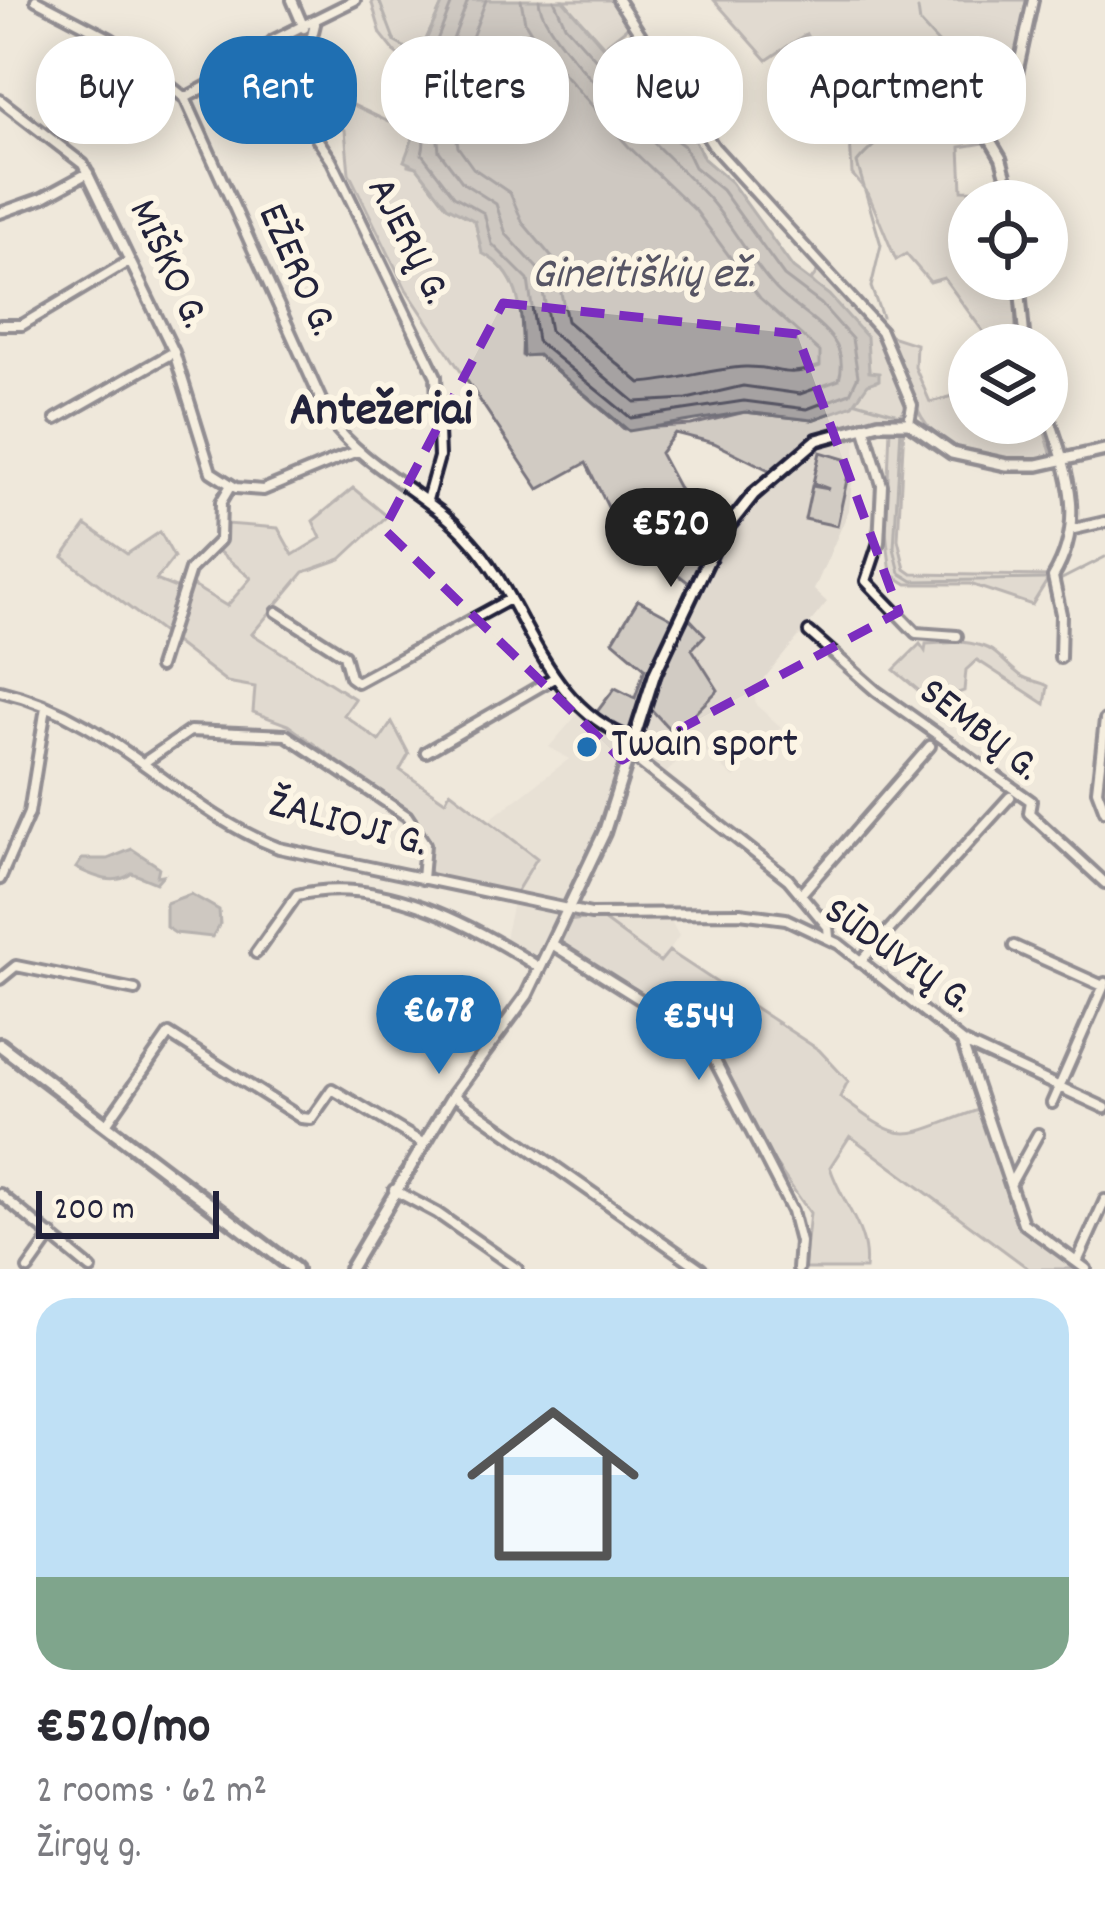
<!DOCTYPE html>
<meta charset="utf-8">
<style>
body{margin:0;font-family:Dekko,sans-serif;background:#f7f7f7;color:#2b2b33;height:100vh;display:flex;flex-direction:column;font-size:45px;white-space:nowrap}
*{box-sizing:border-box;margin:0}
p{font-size:39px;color:#7c7c81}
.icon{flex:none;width:66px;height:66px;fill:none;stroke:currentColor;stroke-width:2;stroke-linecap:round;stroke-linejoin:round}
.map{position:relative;height:1269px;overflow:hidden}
.drawer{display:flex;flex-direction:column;background:#fff;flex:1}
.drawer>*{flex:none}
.hud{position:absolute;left:36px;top:36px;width:1035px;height:108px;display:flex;gap:24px}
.fabs{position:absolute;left:948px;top:180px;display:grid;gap:24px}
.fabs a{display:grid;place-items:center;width:120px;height:120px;border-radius:50%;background:#fff;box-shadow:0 6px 30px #0003;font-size:60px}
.scale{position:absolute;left:36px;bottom:30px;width:183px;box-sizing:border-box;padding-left:12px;border:6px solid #22223b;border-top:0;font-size:33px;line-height:42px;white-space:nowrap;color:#22223b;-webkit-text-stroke:9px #fcf5e5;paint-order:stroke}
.price{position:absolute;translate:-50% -102px;padding:0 27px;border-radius:42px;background:#1f6fb2;color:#fff;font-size:39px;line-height:78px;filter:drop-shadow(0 3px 6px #0008)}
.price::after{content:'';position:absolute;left:50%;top:72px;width:36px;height:27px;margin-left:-18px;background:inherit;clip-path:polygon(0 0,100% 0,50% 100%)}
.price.current{background:#222;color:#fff}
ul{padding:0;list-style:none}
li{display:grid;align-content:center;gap:24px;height:636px;padding:0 36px}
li+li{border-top:3px solid #e1e1e2}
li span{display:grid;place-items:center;height:372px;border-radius:36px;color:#555}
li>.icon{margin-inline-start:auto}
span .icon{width:216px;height:216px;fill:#fffc;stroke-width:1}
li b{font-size:51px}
.tag{padding:0 42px;border-radius:48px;background:#fff;box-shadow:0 6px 30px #0003;font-size:42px;line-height:108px}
.tag.current{background:#1f6fb2;color:#fff}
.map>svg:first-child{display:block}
.built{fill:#e0d9cf}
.green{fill:#d1cbc3;stroke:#7a767f;stroke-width:3}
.water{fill:#a6a2a2;stroke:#716f79;stroke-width:3}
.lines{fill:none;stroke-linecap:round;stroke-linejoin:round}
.shore{stroke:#575564;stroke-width:3}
.stream{stroke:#716f79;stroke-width:3}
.minor-casing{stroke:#22223b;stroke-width:16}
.tertiary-casing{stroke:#22223b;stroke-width:18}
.secondary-casing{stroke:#22223b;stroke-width:20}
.minor{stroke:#fcf5e5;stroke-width:8}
.tertiary{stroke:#fcf5e5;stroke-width:9}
.secondary{stroke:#fcf5e5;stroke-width:10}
.marked{fill:none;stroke:#7b2cbf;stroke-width:9;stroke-dasharray:24 15;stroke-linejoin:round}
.poi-dot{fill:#1f6fb2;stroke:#fcf5e5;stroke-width:4.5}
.labels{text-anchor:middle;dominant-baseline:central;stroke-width:12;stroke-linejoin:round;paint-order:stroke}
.street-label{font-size:42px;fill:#22223b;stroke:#fcf5e5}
.poi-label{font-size:42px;fill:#22223b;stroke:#fcf5e5;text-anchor:start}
.water-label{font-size:45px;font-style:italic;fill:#575564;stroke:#fcf5e5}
.quarter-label{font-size:48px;font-weight:bold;fill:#22223b;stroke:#fcf5e5}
</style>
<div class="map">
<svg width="1105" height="1269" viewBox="0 0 1105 1269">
<rect width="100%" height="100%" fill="#efe8db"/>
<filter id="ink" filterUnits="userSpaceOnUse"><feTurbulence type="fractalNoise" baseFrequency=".00833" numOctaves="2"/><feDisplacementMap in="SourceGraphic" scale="24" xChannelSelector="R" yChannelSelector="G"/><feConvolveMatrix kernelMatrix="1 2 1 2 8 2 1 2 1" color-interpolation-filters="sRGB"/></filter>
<g filter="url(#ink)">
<path class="built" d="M857 433 849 510 814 590 827 602 754 691 756 705 781 727 734 778 696 742 665 774 636 749 649 707 674 733 718 690 692 649 704 635 688 617 721 540 760 494 812 448Z
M582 709 626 745 591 852 532 969 502 952 515 894 539 861 489 820 569 759 549 747Z
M599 917H669L679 936 661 962Z"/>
<path class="green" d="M371 0H444L411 72 381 34Z
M563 0H613L629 26 604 46Z
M714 0H1030L1010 81 974 115 991 142 960 147 962 190 1009 191 1010 201H969V279H1015L1016 345H993L944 278 930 282 906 254 896 260 868 193 852 174 849 120 806 34 767 60Z
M347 102 389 122 404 104 414 135 408 165 417 167 447 206 475 221 482 253C521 274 524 313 522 355H538L624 429 691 425 745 412 812 420 853 405 867 384 877 381 869 372 866 337 811 280 825 261 891 336 916 344 915 367 930 402 966 393 969 423H1042L1052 456C1002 468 940 458 917 408L907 406 901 414 830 429 771 471 714 443 675 433 660 453 681 492 675 504 715 539 649 676 626 745 593 717 615 688 635 698 645 668 613 641 638 600 673 619 689 583 619 529 586 463 539 489 406 289 349 173 345 130 305 114 316 104Z
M904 425 898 539 905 569 912 574 1050 576 1032 605 970 584H907L891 574 886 531 890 427Z
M820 452 851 461 837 526 805 519 812 486 829 489 813 483Z
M353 488 387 516 341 559 304 572 252 634 355 699 344 715 379 741 392 722 409 754 400 770 445 801 450 791 537 858 515 894 433 876 428 869 431 850 417 819 288 725 253 712 255 687 227 682 63 557 86 525 127 554 160 532 174 557 156 580 178 589 192 585 227 606 251 578 218 551 227 524 278 528 293 555 321 538 313 521Z
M688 617 705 635 692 649 718 690 674 734 649 707Z
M962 642C999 647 993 654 1020 675 1028 681 1039 681 1048 686L1045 704 977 660 966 670 964 691 952 695 930 690 924 695 894 670 920 644 925 651 926 644Z
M599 917 660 962 669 951 819 1050 848 1081 840 1097C909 1150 902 1136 981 1109L1016 1223 1080 1269H1029L850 1136 830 1167C842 1205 870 1230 865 1269H804L810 1213 760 1142 710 1044 636 989 556 943 568 921Z"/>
<path class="water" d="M444 0H563L661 115 694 139 704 159 731 182 793 268 829 295 867 337 869 372 879 373V380L868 384 853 405 812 420 745 412 629 431 538 355 523 356C521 316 524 274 482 253L475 221 447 206 417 167 404 161 414 135 404 104 406 85Z
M132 849 159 867 157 876 163 875 156 883 132 873C115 887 93 876 76 868L82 859H108Z
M191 894 219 910 220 924 212 937 175 933 166 927V903Z"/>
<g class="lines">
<path class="shore" d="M453 0 418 88C415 112 429 130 422 154L454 196 484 213 492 244 528 280 537 341 631 418 744 401 807 409 850 393 858 376 852 339 821 304 784 276 722 190 694 167 684 146 653 123 565 25 554 0
M468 0 433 92 439 151 463 183 496 204 506 234 539 270 550 331 635 402 687 399 743 386 800 394 839 380C853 334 801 316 776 289 751 262 734 228 710 200 678 162 541 44 539 0
M486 0 450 96 458 147 473 168 510 193 523 223 554 260 567 321 640 383C676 381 710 369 745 367 782 366 779 380 820 366V352L760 298 696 211 629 147 540 47 525 22 521 0"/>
<path class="stream" d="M379 0 395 42 422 57
M920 2V0
M882 317 871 287 881 245 857 163C887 124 949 108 942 47L920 23 918 9
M890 338 911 388
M857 402 895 413
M901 428 894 548 900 573 913 581 1044 579
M1060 580 1105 557"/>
<defs>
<path id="minor" d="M36 0 111 39 185 98 330 420C367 470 430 494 471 541 528 604 542 707 633 739
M292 0 304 28
M618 0 714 147 881 331 912 405 909 423
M315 24 295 106 332 161 436 376 439 457 427 500
M185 98 248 64 274 40 355 0
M0 100 83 164 174 352 211 472 236 488 263 490 357 451
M1013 201 1001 158 976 116 1016 78 1033 0
M0 213 42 198 88 173
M1019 279 1025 345
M0 325H22L129 261
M1047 411C1067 471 1087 520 1053 577L1061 614 1060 658
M56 419 174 352
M864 426 882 485 879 542 866 581 916 633 957 636
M1074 529 1105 522
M277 612 344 655 350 677 357 682 508 600
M809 632 876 691 1031 801 1029 813 1105 883
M159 667 190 570 220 540 221 502 231 485
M0 691C116 718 177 809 279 848L591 914 740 913 786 919 839 944 962 1042 1105 1108
M1105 720 1097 790 1105 811
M426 752 554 678
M629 754 788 879 828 927 829 937
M146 761 190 731 286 735 407 816 425 844 422 879
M0 879 29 813 46 707
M801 894 930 746
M552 944 646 1003 712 1055 792 1211 800 1242 798 1269
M1014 946 1103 986
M256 953 297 895C380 874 473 925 540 968
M860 962 1010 797
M0 979 16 966 135 990
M962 1043 1023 1223 1086 1269
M453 1095 701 1269
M1052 1103 1105 983
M107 1123 169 1034 301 1118 311 1119 332 1089 424 1144
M1011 1183 1038 1134
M394 1190 437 1213 517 1269
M0 1194 91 1269
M1077 1262 1105 1200
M28 1269 52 1235"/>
<path id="tertiary" d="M350 1269 453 1095 527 995 604 833 655 673 719 538 754 494 817 440 879 423H909L952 453 1007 465H1038L1105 450"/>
<path id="secondary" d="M0 1045 295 1269"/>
</defs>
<use href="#minor" class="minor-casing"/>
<use href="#tertiary" class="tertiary-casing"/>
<use href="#secondary" class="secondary-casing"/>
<use href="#minor" class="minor"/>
<use href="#tertiary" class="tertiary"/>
<use href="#secondary" class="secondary"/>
</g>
</g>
<path d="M0 0H1105V1269H0ZM503 303 797 334 899 612 622 760 384 529Z" fill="#efe8db" fill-opacity=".55" fill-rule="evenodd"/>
<path class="marked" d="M503 303 797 334 899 612 622 760 384 529Z"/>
<circle class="poi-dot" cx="587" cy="747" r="12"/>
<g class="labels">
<g class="street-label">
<text transform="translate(406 242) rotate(63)">AJERŲ G.</text>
<text transform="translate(166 265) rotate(65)">MIŠKO G.</text>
<text transform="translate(295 271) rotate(66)">EŽERO G.</text>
<text transform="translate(978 732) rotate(38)">SEMBŲ G.</text>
<text transform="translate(347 826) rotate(15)">ŽALIOJI G.</text>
<text transform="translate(897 958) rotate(35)">SŪDUVIŲ G.</text>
</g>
<g class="poi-label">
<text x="611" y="747">Twain sport</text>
</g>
<g class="water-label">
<text x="643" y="277">Gineitiškių ež.</text>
</g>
<g class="quarter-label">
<text x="381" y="413">Antežeriai</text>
</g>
</g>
</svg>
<div class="fabs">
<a><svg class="icon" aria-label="locate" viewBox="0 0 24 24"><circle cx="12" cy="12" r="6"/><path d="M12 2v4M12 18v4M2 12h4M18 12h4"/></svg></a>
<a><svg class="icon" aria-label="layers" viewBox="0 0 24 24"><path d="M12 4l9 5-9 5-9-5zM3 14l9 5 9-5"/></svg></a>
</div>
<div class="scale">200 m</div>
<b class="price current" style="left:671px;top:590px">€520</b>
<b class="price" style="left:439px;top:1077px">€678</b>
<b class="price" style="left:699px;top:1083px">€544</b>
<div class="hud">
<a class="tag">Buy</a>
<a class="tag current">Rent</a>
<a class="tag">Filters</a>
<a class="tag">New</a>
<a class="tag">Apartment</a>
</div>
</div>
<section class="drawer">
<ul>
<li><span style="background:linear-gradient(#bfe0f5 75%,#7fa58c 0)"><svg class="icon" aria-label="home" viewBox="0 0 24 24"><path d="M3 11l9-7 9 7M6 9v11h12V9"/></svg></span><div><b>€520/mo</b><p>2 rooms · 62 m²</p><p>Žirgų g.</p></div></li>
</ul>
</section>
